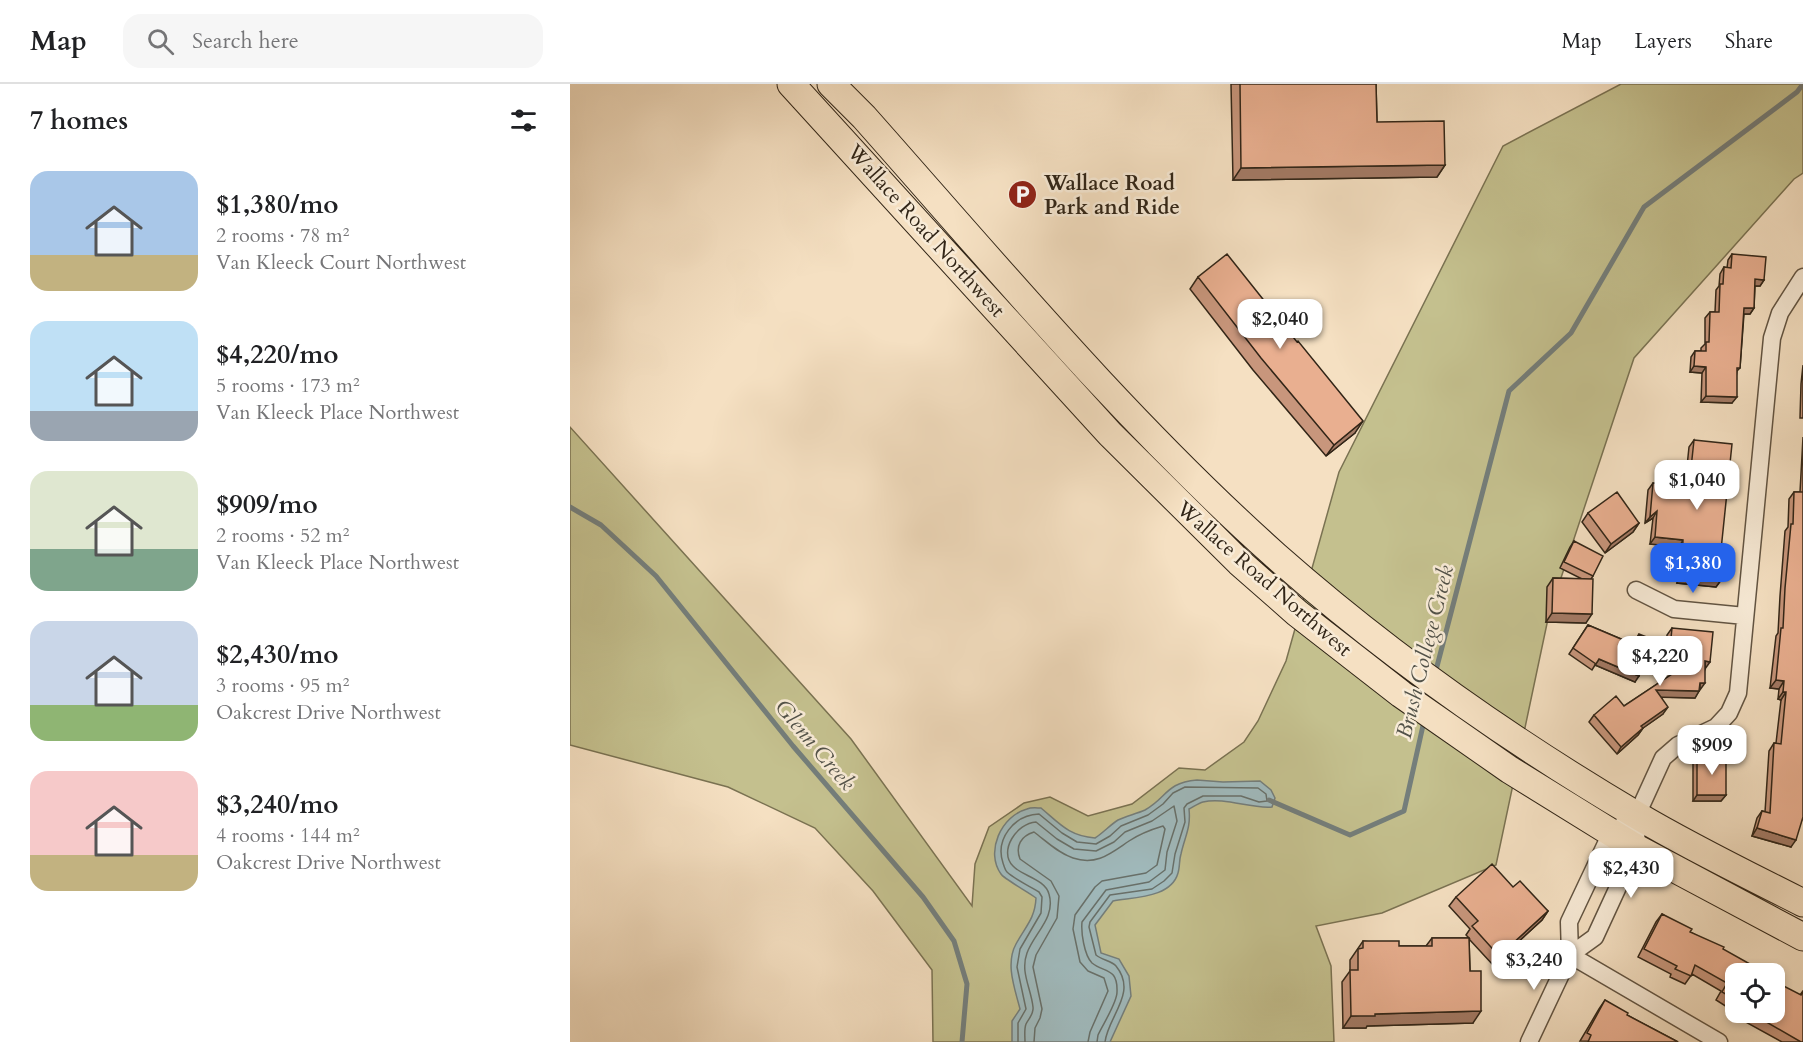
<!DOCTYPE html>
<meta charset="utf-8">
<style>
body{margin:0;font-family:Cardo,serif;background:#f6f6f6;color:#202124;height:100vh;display:flex;flex-direction:column;font-size:22px;white-space:nowrap}
*{box-sizing:border-box;margin:0}
p{font-size:20px;color:#757577}
.icon{flex:none;width:33px;height:33px;fill:none;stroke:currentColor;stroke-width:2;stroke-linecap:round;stroke-linejoin:round}
.map{position:relative;flex:1;overflow:hidden}
.side{display:flex;flex-direction:column;background:#fff;width:570px}
.side>*{flex:none}
.tools{position:absolute;left:1155px;top:879px;display:grid;gap:12px}
.tools a{display:grid;place-items:center;width:60px;height:60px;border-radius:12px;background:#fff;box-shadow:0 3px 9px #0003;font-size:30px}
.price{position:absolute;translate:-50% -51px;padding:0 14px;border-radius:12px;background:#fff;color:#222;font-size:20px;line-height:39px;filter:drop-shadow(0 2px 3px #0008)}
.price::after{content:'';position:absolute;left:50%;top:36px;width:18px;height:14px;margin-left:-9px;background:inherit;clip-path:polygon(0 0,100% 0,50% 100%)}
.price.selected{background:#2563eb;color:#fff}
ul{padding:0;list-style:none}
li{display:flex;align-items:center;gap:18px;height:150px;padding:0 30px}
li span{display:grid;place-items:center;flex:none;width:168px;height:120px;border-radius:18px;color:#555}
li>.icon{margin-inline-start:auto}
span .icon{width:72px;height:72px;fill:#fffc;stroke-width:1}
li b{font-size:26px}
h2{display:flex;justify-content:space-between;align-items:center;height:72px;padding:0 30px;font-size:26px}
header{display:flex;align-items:center;gap:36px;box-sizing:border-box;height:84px;padding:0 30px;background:#fff;border-bottom:2px solid #e0e0e0}
header strong{font-size:28px}
nav{display:flex;gap:33px;margin-inline-start:auto;font-size:21px}
.search{width:420px;height:54px;background:#f6f6f6;display:flex;align-items:center;gap:15px;box-sizing:border-box;padding:0 21px;border-radius:18px;color:#757577;font-size:22px}
main{display:flex;flex:1;min-height:0}
.map>svg:first-child{display:block}
.green{fill:#c4c08e;stroke:#7a7252;stroke-width:1.5}
.water{fill:#a0babd;stroke:#747e7b;stroke-width:1.5}
.lines{fill:none;stroke-linecap:round;stroke-linejoin:round}
.shore{stroke:#68706a;stroke-width:1.5}
.stream{stroke:#747e7b;stroke-width:5}
.minor-casing{stroke:#625442;stroke-width:19}
.primary-casing{stroke:#312517;stroke-width:29}
.minor{stroke:#f8ebd7;stroke-width:16}
.primary{stroke:#f5e0c2;stroke-width:27}
.wall{fill:#c8967c;stroke:#312517;stroke-width:1.5}
.shaded-wall{fill:#a37a65;stroke:#312517;stroke-width:1.5}
.building{fill:#e9af90;stroke:#312517;stroke-width:1.5}
.labels{text-anchor:middle;dominant-baseline:central;stroke-width:5;stroke-linejoin:round;paint-order:stroke}
.poi-label{font-size:21px;font-weight:bold;fill:#312517;stroke:#f8ebd7;text-anchor:start}
.street-label{font-size:21px;fill:#312517;stroke:#f8ebd7}
.water-label{font-size:22px;font-style:italic;fill:#525249;stroke:#f8ebd7}
</style>
<header>
<strong>Map</strong>
<div class="search"><svg class="icon" aria-label="search" viewBox="0 0 24 24"><circle cx="10" cy="10" r="6"/><path d="M15 15l6 6"/></svg>Search here</div>
<nav><a>Map</a><a>Layers</a><a>Share</a></nav>
</header>
<main>
<section class="side">
<h2>7 homes<svg class="icon" aria-label="filters" viewBox="0 0 24 24"><path d="M4 7h16M4 17h16"/><circle cx="9" cy="7" r="2"/><circle cx="15" cy="17" r="2"/></svg></h2>
<ul>
<li><span style="background:linear-gradient(#a9c7e8 70%,#c2b280 0)"><svg class="icon" aria-label="home" viewBox="0 0 24 24"><path d="M3 11l9-7 9 7M6 9v11h12V9"/></svg></span><div><b>$1,380/mo</b><p>2 rooms · 78 m²</p><p>Van Kleeck Court Northwest</p></div></li>
<li><span style="background:linear-gradient(#bfe0f5 75%,#9aa5b1 0)"><svg class="icon" aria-label="home" viewBox="0 0 24 24"><path d="M3 11l9-7 9 7M6 9v11h12V9"/></svg></span><div><b>$4,220/mo</b><p>5 rooms · 173 m²</p><p>Van Kleeck Place Northwest</p></div></li>
<li><span style="background:linear-gradient(#dfe7d0 65%,#7fa58c 0)"><svg class="icon" aria-label="home" viewBox="0 0 24 24"><path d="M3 11l9-7 9 7M6 9v11h12V9"/></svg></span><div><b>$909/mo</b><p>2 rooms · 52 m²</p><p>Van Kleeck Place Northwest</p></div></li>
<li><span style="background:linear-gradient(#c9d6e8 70%,#8fb573 0)"><svg class="icon" aria-label="home" viewBox="0 0 24 24"><path d="M3 11l9-7 9 7M6 9v11h12V9"/></svg></span><div><b>$2,430/mo</b><p>3 rooms · 95 m²</p><p>Oakcrest Drive Northwest</p></div></li>
<li><span style="background:linear-gradient(#f6c9c9 70%,#c2b280 0)"><svg class="icon" aria-label="home" viewBox="0 0 24 24"><path d="M3 11l9-7 9 7M6 9v11h12V9"/></svg></span><div><b>$3,240/mo</b><p>4 rooms · 144 m²</p><p>Oakcrest Drive Northwest</p></div></li>
</ul>
</section>
<div class="map">
<svg width="1233" height="958" viewBox="0 0 1233 958">
<rect width="100%" height="100%" fill="#f5e0c2"/>
<filter id="stains"><feTurbulence type="fractalNoise" baseFrequency=".00333" numOctaves="4"/><feColorMatrix values="0 0 0 0 .2 0 0 0 0 .09 0 0 0 0 .02 0 0 0 .5 -.17"/></filter>
<radialGradient id="worn" r=".72"><stop offset=".6" stop-color="#630" stop-opacity="0"/><stop offset="1" stop-color="#630" stop-opacity=".3"/></radialGradient>
<path class="green" d="M1051 0H1233V89L1224 95 1064 274 979 530 926 781 812 829 746 842 761 882 764 958H363L362 886 303 807 245 744 158 703 0 661V343L281 655 402 822 405 780 419 743 454 719 480 713 518 732 562 720 609 684 635 686 674 658 688 637 716 577 769 388 933 62Z"/>
<path class="water" d="M627 696 653 698 690 697 701 706 705 714 702 723C681 725 655 713 633 718 629 719 623 723 619 725 621 744 615 752 611 770 609 776 610 783 608 789 601 814 564 813 543 817L525 841 531 869 549 875 559 892 561 912 540 958H442V937L450 925C445 905 435 880 446 860 455 843 465 835 466 814 460 809 434 795 431 790 415 768 431 732 457 725 461 723 467 724 471 724 490 740 499 752 525 754 533 749 540 741 548 736 556 732 566 730 575 726 598 713 595 699 627 696Z"/>
<g class="lines">
<path class="shore" d="M448 958V939L456 925 447 883 450 865 471 829 472 813 469 808C461 803 443 794 437 788 435 786 434 782 433 779 425 755 444 731 469 730L492 749 507 758 526 760 540 752 551 742 578 731 593 720 603 709 615 703 688 704 696 710 697 717 689 718 671 712H633L617 720 614 724 615 738 605 770 602 789 594 797 582 805 540 811 520 838 519 843 526 871C532 876 542 877 546 882 568 909 538 932 535 958
M455 958C455 952 454 945 456 940 459 934 464 930 463 923 461 904 450 888 457 869 464 849 486 834 479 810 475 795 452 792 443 782 428 767 447 739 466 738L487 755 504 765 526 767 544 758 555 748 582 737 604 722 607 737 597 768 595 786 579 798 536 806 512 838C511 848 514 871 522 879 534 889 548 883 547 908 547 919 533 940 528 951L527 958
M464 958 465 944 470 934 472 925 463 883 466 871 487 834 489 812 481 797 450 775C445 762 451 752 464 748 476 757 488 769 503 774 527 782 541 769 559 757 568 751 583 745 593 742L595 745 587 781 576 789 532 797 525 803 505 831 503 845 510 878 518 887 534 894 538 907 520 948 518 958"/>
<path class="stream" d="M0 423 31 441 86 492 223 662 353 813 384 857 397 900 392 958
M865 590 939 307 1001 249 1074 123 1227 8 1233 0
M699 716 780 751 834 727 854 637"/>
<defs>
<path id="minor" d="M1066 506 1104 525 1175 532
M1000 871 1025 853 1066 764 1067 731 1093 674 1108 661 1146 643 1159 629 1168 609 1202 254 1210 229 1233 193
M1000 871 1149 958
M959 958 1000 871 999 838 1041 749 1067 731"/>
<path id="primary" d="M221 0 540 350 669 478 727 529 831 610 940 686 1066 764 1233 853
M261 0 294 33C427 183 556 338 706 472 817 570 941 657 1068 732 1122 764 1178 791 1233 819"/>
</defs>
<use href="#minor" class="minor-casing"/>
<use href="#primary" class="primary-casing"/>
<use href="#minor" class="minor"/>
<use href="#primary" class="primary"/>
</g>
<path class="wall" d="M661 0H806L807 38 875 81 867 93 663 96Z
M1162 170 1194 196 1190 202H1185L1184 224 1180 230H1174L1170 284 1167 287 1162 319 1131 318 1132 289 1120 288 1121 273 1125 267H1131V264L1135 260V234L1140 228H1145L1146 206 1149 202 1150 190 1154 183 1157 184 1158 176Z
M628 193 785 349 756 372 683 286 620 205Z
M1233 281V334H1230L1231 300Z
M1233 353V733L1221 763 1182 752 1187 734 1192 727 1195 728 1199 667 1204 659H1206L1211 616 1208 615 1209 605 1200 604 1206 552 1208 549 1210 512 1215 447 1218 443 1219 415 1224 408H1230Z
M1124 356 1151 466V496L1146 503 1107 499 1109 463 1080 460 1083 434 1075 439 1078 406 1083 399 1115 402 1119 363Z
M1018 429 1069 439 1063 448 1035 469 1012 438Z
M1004 457 1023 492 1021 495 1016 539 976 538 977 503 983 494 1012 495 990 484 1000 463Z
M1018 541 1063 560 1069 550 1065 598 1025 581 1022 586 999 570Z
M1102 544 1135 585 1129 607 1125 614 1092 613 1093 630 1073 644 1068 651 1047 670 1019 638 1024 631 1054 622 1113 583 1094 581 1097 551Z
M1127 674 1156 711 1151 717H1123V680Z
M943 803 978 827 972 836 923 881 899 855 900 887 903 939 797 942 796 944H773L772 898 780 887V876L793 857 829 862H856L862 854H899L896 851 900 845 879 822 886 813Z
M1092 830 1120 848 1153 865 1166 890V928H1204L1230 911 1233 907V958H1212L1163 931 1165 928 1146 916 1151 907 1122 890 1115 900 1100 893 1101 890 1068 873 1086 838Z
M1035 916 1057 931 1108 958 1010 957 1029 925Z"/>
<path class="shaded-wall" d="M875 81 867 93 663 96 671 84Z
M1185 195 1194 196 1190 202H1181Z
M1174 224H1184L1180 230H1170Z
M1124 282 1136 283 1132 289 1120 288Z
M1136 312 1167 313 1162 319 1131 318Z
M793 337 785 349 756 372 764 361Z
M1087 427 1083 434 1075 439 1080 433Z
M1069 439 1063 448 1035 469 1041 460Z
M1085 453 1113 456 1109 463 1080 460Z
M1111 492 1151 496 1146 503 1107 499Z
M982 529 1022 530 1016 539 976 538Z
M1099 574 1123 576 1118 583 1094 581Z
M1029 575 1069 592 1065 598 1025 581Z
M1135 577 1140 578 1135 585Z
M1206 596 1214 597 1209 605 1200 604Z
M1130 599H1135L1130 606Z
M1086 606 1129 607 1125 614 1082 613Z
M1213 608H1216L1211 616 1208 615Z
M1098 623 1093 630 1066 649 1071 642Z
M1073 644 1068 651 1047 670 1051 663Z
M1127 711H1156L1151 717H1123Z
M1187 744 1226 756 1221 763 1182 752Z
M978 827 972 836 923 881 929 872Z
M911 927 903 939 797 942 796 944H773L781 932 805 930Z"/>
<path class="building" d="M670 0H806L807 38 874 37 875 81 671 84Z
M657 170 727 258 728 257 793 337 764 361 691 274 628 193Z
M1162 170 1196 173 1194 196 1185 195 1184 224H1174L1170 284H1167V313L1136 312V283L1124 282 1125 267H1136V258H1139L1140 228H1149L1150 200H1153L1154 183 1161 184Z
M1124 356 1162 360 1151 466H1153L1151 496 1111 492 1113 456 1085 453 1087 427 1080 433 1083 399 1119 403Z
M1047 408 1069 439 1041 460 1018 429Z
M1224 408H1233V733L1226 756 1187 744 1192 727 1200 729 1204 659 1211 660 1216 608H1213L1214 597 1206 596 1211 544H1213L1215 504 1221 440H1223Z
M1004 457 1033 472 1023 492 994 478Z
M983 494 1023 495 1022 530 982 529Z
M1018 541 1065 561 1069 550 1084 556 1069 592 1029 575 1026 580 1003 564Z
M1102 544 1143 548 1140 578 1135 577V599H1130L1129 607 1086 606 1098 623 1071 642 1073 644 1051 663 1024 631 1046 612 1054 622 1123 576 1099 574Z
M1127 674H1156V711H1127Z
M922 780 943 803 950 797 978 827 929 872 902 842 908 837 886 813Z
M1092 830 1122 845 1120 848 1154 863 1153 865 1187 884 1185 886 1192 890H1166V916L1152 908 1157 899 1125 881 1121 892 1105 885 1107 882 1074 865Z
M862 854H899L900 887H911V927L805 930V932H781L780 886H788V865L793 864V857H829V862H862Z
M1204 897 1231 911 1233 907V958H1231L1179 928H1204Z
M1035 916 1058 929 1057 931 1108 958H1018L1021 951 1017 949Z"/>
<defs>
<symbol id="parking-disc" viewBox="-11 -11 22 22"><circle r="9.5" fill="#8f2418" stroke="#f8ebd7"/><path d="M-3.5-5.5H1a3.5 3.5 0 0 1 0 7H-1V5.5H-3.5ZM-1-3.4V-.6H.8a1.4 1.4 0 0 0 0-2.8Z" fill="#fff"/></symbol>
</defs>
<g fill-rule="evenodd">
<use href="#parking-disc" x="436" y="94" width="33" height="33"/>
</g>
<g class="labels">
<g class="poi-label">
<text x="474" y="99">Wallace Road<tspan x="474" dy="24">Park and Ride</tspan></text>
</g>
<g class="street-label">
<text transform="translate(356 147) rotate(48)">Wallace Road Northwest</text>
<text transform="translate(694 495) rotate(41)">Wallace Road Northwest</text>
</g>
<g class="water-label">
<text transform="translate(855 568) rotate(-76)">Brush College Creek</text>
<text transform="translate(245 661) rotate(50)">Glenn Creek</text>
</g>
</g>
<rect width="100%" height="100%" filter="url(#stains)"/>
<rect width="100%" height="100%" fill="url(#worn)"/>
</svg>
<div class="tools">
<a><svg class="icon" aria-label="locate" viewBox="0 0 24 24"><circle cx="12" cy="12" r="6"/><path d="M12 2v4M12 18v4M2 12h4M18 12h4"/></svg></a>
</div>
<b class="price" style="left:710px;top:266px">$2,040</b>
<b class="price" style="left:1127px;top:427px">$1,040</b>
<b class="price selected" style="left:1123px;top:510px">$1,380</b>
<b class="price" style="left:1090px;top:603px">$4,220</b>
<b class="price" style="left:1142px;top:692px">$909</b>
<b class="price" style="left:1061px;top:815px">$2,430</b>
<b class="price" style="left:964px;top:907px">$3,240</b>
</div>
</main>
